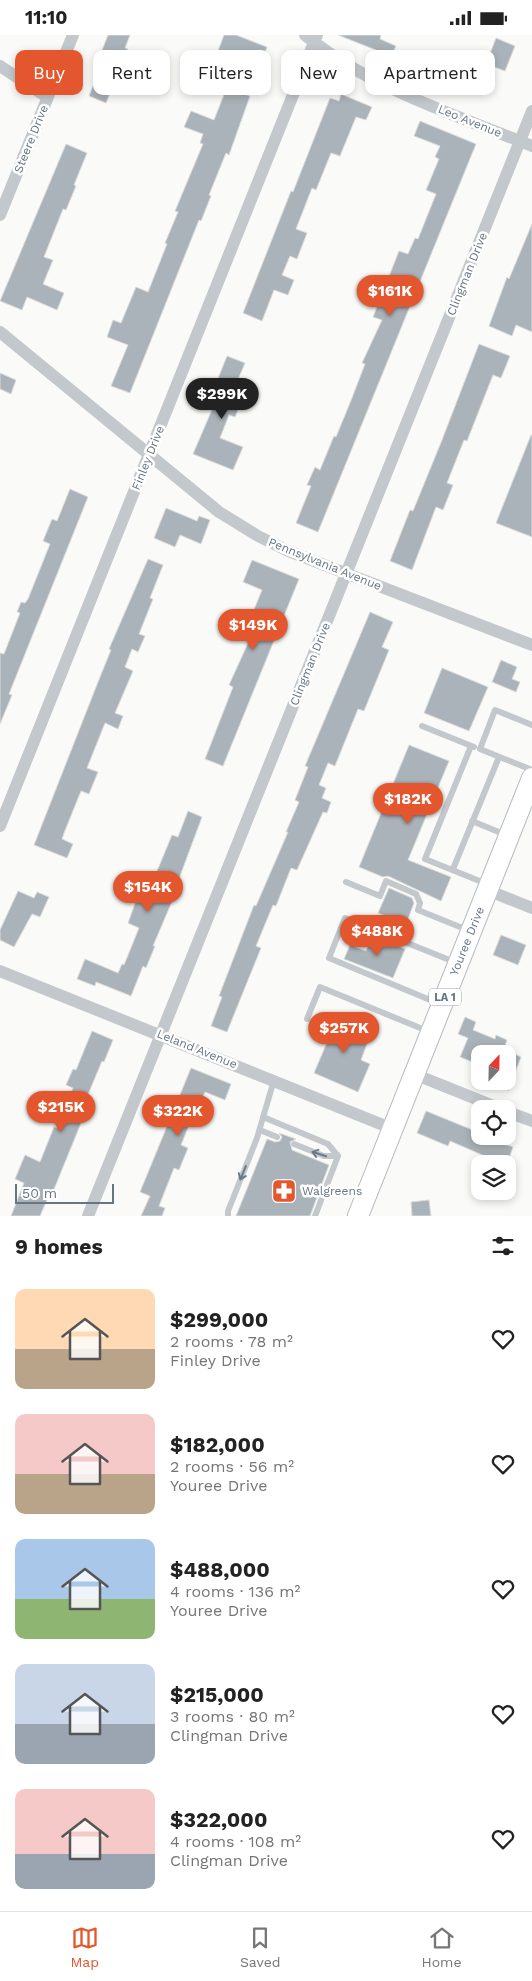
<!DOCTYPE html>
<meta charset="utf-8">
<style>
body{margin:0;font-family:"Work Sans",sans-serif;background:#f6f6f6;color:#222;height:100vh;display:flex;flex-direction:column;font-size:19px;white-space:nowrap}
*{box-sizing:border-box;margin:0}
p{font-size:16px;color:#767676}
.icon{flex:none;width:28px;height:28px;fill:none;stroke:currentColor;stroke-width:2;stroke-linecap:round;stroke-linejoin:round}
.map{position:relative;height:1181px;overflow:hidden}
.drawer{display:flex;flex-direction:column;background:#fff;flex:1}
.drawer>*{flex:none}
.top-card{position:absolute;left:15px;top:15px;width:502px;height:45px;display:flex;gap:10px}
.needle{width:32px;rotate:22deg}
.buttons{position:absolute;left:471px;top:1010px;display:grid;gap:10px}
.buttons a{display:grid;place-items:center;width:45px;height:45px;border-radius:10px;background:#fff;box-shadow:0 2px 8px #0003;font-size:25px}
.scale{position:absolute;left:15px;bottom:12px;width:99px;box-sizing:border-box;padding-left:5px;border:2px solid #657683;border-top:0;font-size:14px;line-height:18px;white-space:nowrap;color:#657683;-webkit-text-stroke:4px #fff;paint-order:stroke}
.price{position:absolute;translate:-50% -42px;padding:0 11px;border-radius:18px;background:#e4572e;color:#fff;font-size:16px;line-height:32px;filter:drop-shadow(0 1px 2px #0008)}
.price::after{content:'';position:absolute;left:50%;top:30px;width:15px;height:11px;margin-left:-8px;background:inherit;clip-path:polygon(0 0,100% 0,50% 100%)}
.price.active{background:#222;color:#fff}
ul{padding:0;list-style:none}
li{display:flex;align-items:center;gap:15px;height:125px;padding:0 15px}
li span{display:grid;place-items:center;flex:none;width:140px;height:100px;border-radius:10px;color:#555}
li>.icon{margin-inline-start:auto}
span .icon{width:60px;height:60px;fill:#fffc;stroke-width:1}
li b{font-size:21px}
h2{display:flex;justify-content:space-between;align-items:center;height:60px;padding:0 15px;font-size:21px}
.pill{padding:0 18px;border-radius:10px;background:#fff;box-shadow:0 2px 8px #0003;font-size:18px;line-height:45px}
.pill.active{background:#e4572e;color:#fff}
.status{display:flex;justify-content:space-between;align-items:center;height:35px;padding:0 25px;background:#fff;direction:ltr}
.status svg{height:14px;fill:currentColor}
.tab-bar{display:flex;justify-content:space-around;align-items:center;height:70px;border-top:1px solid #e0e0e0;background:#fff;font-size:14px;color:#767676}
.tab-bar a{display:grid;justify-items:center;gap:2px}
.tab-bar .active{color:#e4572e}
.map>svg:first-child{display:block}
.building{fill:#aab3b9;stroke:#dcdcda}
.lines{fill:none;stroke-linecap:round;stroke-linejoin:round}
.primary-casing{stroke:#b5babe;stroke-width:22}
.lane{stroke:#c3c8cc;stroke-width:6}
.street{stroke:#c3c8cc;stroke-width:12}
.primary{stroke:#fff;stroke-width:20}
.oneway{stroke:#6a7a87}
.labels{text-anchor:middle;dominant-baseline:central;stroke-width:5;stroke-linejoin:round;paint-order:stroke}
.shield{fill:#fff;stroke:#939fa8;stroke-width:1}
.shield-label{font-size:11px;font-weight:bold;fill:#657683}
.street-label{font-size:12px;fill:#657683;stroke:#fff}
.poi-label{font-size:12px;fill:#657683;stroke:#fff;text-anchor:start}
</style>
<div class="status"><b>11:10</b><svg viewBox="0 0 49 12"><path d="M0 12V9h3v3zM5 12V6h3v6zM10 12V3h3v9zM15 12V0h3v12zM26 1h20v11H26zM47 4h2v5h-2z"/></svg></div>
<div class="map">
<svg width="532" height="1181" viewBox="0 0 532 1181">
<rect width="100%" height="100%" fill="#fafaf8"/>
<path class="building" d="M108 0H130L125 13 128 14 106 68 89 61 99 35 95 33Z
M224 0H236L267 12 256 41 234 33 237 23 218 16Z
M338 0H381L380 4 396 11 391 21Z
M496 3 515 11 505 36 486 29Z
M227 52 250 61 229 120 226 118 209 160 211 161 201 186 199 185 130 358 111 351 128 310 107 302 113 285 121 288 136 252 148 257 167 209 165 208 178 177 175 176 203 109 200 108 203 99 184 92 191 76 214 85Z
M341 59 372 72 366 85 356 82 340 121 331 118 316 155 312 153 296 194 307 198 297 224 290 221 282 240 294 245 288 260 274 255 262 286 243 278 291 156 293 157 330 63 339 66Z
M420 86 476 109 318 497 296 488 311 451 307 450 315 432 320 435 334 401 336 402 352 363 365 329 362 328 382 285 373 282 399 216 408 219 415 203 418 204 436 159 426 155 439 124 435 122 440 111 414 101Z
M66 109 87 118 74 150 76 151 66 175 63 174 44 222 53 225 43 249 64 258 57 275 27 262 22 275 0 266Z
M532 189V297L516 290 512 301 489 291 507 242 509 244Z
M479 309 510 321 501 343 493 340 467 406 464 405 447 448 453 450 443 475 436 472 412 535 390 526 410 475 413 476 442 405Z
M227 321 245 328 231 361 242 365 235 382 229 380 220 403 243 412 233 435 193 419 223 349 217 346Z
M0 338 16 345 11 359 0 354Z
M531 400H532V502L496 488Z
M70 454 88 462 9 659 12 660 0 689V618L4 619 20 578 17 577 21 567 25 568 28 564 50 509 43 506 52 484 57 486Z
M166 473 197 486 199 481 210 485 201 509 180 500 175 512 154 503Z
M148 524 163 530 150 563 153 564 139 599 145 601 138 617 132 614 125 632 133 636 115 678 123 681 118 694 105 688 87 733 98 737 89 759 81 756 64 798 62 804 73 809 67 823 34 810 98 647 111 615 109 614Z
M252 525 299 544 223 731 205 724 233 652 229 650 254 595 247 592 262 555 243 547Z
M370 577 393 587 382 612 389 615 364 676 358 674 335 731 328 728 319 750 326 753 322 763 331 767 327 778 323 777 297 835 291 833 276 871 273 870 256 911 261 913 227 997 211 991 222 962 219 961 254 870 256 871 288 797H286L299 767 295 765 308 732 305 731Z
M501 625 517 632 512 644 520 647 516 657 492 647Z
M442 633 488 652 469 696 424 678Z
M409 710 449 726 408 825 451 842 441 866 388 841 383 842 359 832Z
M188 776 202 782 177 849 179 850 153 911H155L146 933 143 931 131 961 96 947 95 951 77 944 85 924 118 938 122 929 124 930 139 893 128 888 146 838 155 841 172 800 178 802Z
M389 853 412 863 414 868 406 889 378 878Z
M18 856 34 863 37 857 49 862 40 882 32 879 14 912 0 905V895Z
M501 900 526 910 518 930 493 920Z
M372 901 405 914 393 943 344 924 350 910 366 916Z
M332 980 372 995 361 1025 370 1029 358 1057 314 1038 328 1005 323 1004Z
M465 982 476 987 473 995 495 1004 496 1000 507 1005 502 1019H480V1030L460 1022 468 1003 458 999Z
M92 996 113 1005 104 1027 102 1026 84 1069 88 1071 52 1159 50 1158 40 1181H11L24 1148 15 1144 25 1120 40 1127 54 1092 57 1093 73 1053 66 1050 73 1034 76 1035Z
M508 1016 521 1022 508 1056Z
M191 1033 231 1049 225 1065 205 1057 200 1068H198L181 1110 188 1113 179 1135 174 1133 159 1171 165 1173 162 1181H141L150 1161 140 1157Z
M426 1076 480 1098V1101L513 1112 507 1129 487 1122 450 1106 448 1111 417 1098Z
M279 1098 296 1104 290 1107 292 1115 329 1130 310 1181H236L267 1104 275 1107 280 1106 282 1102Z
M429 1165 431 1181H412L411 1167Z"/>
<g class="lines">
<defs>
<path id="primary" d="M358 1181 532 743"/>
</defs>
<use href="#primary" class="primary-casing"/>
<path class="lane" d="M532 690 495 675 480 714 532 735
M422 691 474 712
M471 711 425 824 487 849
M472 786 506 800
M453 834 499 722
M346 847 380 861 386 846 416 859 420 868 418 875 470 896
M440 969 329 923 345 883 457 928
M307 984 320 952 430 997
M263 1082 328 1109 338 1121
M260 1095 277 1102
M294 1109 324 1121H338L315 1181
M228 1181V1176L257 1103 274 1045"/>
<path class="street" d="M305 0C371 54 454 79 532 111
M0 31 47 62
M0 180 73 0
M0 297 219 477 258 501 288 516 532 610
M0 791 317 0
M487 855 532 873
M0 936 393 1094
M414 1039 501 1074
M508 1077 532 1086
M88 1181 532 76"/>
<use href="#primary" class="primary"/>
</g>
<defs><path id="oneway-shaft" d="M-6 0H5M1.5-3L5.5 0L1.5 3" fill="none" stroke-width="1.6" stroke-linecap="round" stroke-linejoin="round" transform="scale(1.25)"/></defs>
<g class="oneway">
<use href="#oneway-shaft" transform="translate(319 1119) rotate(-162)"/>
<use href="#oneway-shaft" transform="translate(243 1138) rotate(112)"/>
</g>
<defs>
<symbol id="pharmacy-square" viewBox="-11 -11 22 22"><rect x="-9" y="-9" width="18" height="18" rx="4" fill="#e4572e" stroke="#fff"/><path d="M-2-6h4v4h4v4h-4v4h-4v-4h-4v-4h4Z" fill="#fff"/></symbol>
</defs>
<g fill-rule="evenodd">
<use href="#pharmacy-square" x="270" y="1142" width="28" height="28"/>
</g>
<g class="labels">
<rect class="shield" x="429" y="953.5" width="32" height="17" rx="4"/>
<g class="shield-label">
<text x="445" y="962">LA 1</text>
</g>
<g class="street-label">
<text transform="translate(470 86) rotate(22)">Leo Avenue</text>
<text transform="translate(31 104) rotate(-68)">Steere Drive</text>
<text transform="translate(467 239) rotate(-68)">Clingman Drive</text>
<text transform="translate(148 423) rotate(-68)">Finley Drive</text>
<text transform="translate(325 529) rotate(22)">Pennsylvania Avenue</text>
<text transform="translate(310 629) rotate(-68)">Clingman Drive</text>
<text transform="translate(467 906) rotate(-68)">Youree Drive</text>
<text transform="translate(197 1014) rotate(22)">Leland Avenue</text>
</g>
<g class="poi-label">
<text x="302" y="1156">Walgreens</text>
</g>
</g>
</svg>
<div class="buttons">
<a><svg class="needle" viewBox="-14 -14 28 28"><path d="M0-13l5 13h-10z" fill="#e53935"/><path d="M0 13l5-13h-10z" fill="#767676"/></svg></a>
<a><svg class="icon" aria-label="locate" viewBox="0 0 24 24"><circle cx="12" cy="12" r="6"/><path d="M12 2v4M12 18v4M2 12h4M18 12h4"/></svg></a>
<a><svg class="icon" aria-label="layers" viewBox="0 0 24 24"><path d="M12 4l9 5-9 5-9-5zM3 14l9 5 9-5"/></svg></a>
</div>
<div class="scale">50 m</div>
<b class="price" style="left:390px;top:282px">$161K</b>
<b class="price active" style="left:222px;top:385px">$299K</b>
<b class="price" style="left:253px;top:616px">$149K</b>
<b class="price" style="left:408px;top:790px">$182K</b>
<b class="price" style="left:148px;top:878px">$154K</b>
<b class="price" style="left:377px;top:922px">$488K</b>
<b class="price" style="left:344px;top:1019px">$257K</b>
<b class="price" style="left:61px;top:1098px">$215K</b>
<b class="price" style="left:178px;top:1102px">$322K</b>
<div class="top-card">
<a class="pill active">Buy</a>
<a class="pill">Rent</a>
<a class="pill">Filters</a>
<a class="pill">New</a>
<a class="pill">Apartment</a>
</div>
</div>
<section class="drawer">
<h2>9 homes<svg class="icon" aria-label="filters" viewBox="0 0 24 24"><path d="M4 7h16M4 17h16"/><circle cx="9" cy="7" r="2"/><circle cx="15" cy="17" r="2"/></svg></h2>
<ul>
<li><span style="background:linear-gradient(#ffd9b3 60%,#b9a48a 0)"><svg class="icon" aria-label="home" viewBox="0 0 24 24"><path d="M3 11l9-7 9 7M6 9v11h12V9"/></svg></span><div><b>$299,000</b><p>2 rooms · 78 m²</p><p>Finley Drive</p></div><svg class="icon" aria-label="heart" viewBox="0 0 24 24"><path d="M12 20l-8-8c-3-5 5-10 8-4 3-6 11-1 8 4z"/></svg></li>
<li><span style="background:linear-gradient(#f6c9c9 60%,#b9a48a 0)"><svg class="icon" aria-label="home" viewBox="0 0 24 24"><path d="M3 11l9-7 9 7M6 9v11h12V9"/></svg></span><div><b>$182,000</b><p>2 rooms · 56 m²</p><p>Youree Drive</p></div><svg class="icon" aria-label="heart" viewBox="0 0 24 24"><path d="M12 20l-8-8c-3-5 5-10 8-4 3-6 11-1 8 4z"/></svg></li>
<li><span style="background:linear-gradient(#a9c7e8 60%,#8fb573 0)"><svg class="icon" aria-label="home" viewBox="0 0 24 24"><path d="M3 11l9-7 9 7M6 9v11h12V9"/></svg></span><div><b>$488,000</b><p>4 rooms · 136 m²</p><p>Youree Drive</p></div><svg class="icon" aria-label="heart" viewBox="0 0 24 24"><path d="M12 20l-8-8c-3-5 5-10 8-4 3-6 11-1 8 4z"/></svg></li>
<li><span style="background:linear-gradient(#c9d6e8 60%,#9aa5b1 0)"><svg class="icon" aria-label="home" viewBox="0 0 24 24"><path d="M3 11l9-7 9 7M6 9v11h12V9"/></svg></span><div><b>$215,000</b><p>3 rooms · 80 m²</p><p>Clingman Drive</p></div><svg class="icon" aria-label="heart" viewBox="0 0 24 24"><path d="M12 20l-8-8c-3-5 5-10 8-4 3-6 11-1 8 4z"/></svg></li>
<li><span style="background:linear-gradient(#f6c9c9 65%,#9aa5b1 0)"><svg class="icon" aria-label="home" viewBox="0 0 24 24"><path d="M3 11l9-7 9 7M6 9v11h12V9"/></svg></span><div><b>$322,000</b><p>4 rooms · 108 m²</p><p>Clingman Drive</p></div><svg class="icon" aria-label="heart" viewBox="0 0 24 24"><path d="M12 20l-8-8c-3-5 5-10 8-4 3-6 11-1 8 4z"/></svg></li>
</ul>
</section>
<nav class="tab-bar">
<a class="active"><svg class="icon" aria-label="map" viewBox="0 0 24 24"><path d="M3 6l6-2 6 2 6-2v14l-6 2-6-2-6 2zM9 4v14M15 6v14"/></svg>Map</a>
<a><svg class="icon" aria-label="saved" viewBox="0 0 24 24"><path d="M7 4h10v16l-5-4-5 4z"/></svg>Saved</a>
<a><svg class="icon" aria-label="home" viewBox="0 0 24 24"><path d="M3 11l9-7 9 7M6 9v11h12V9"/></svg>Home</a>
</nav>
